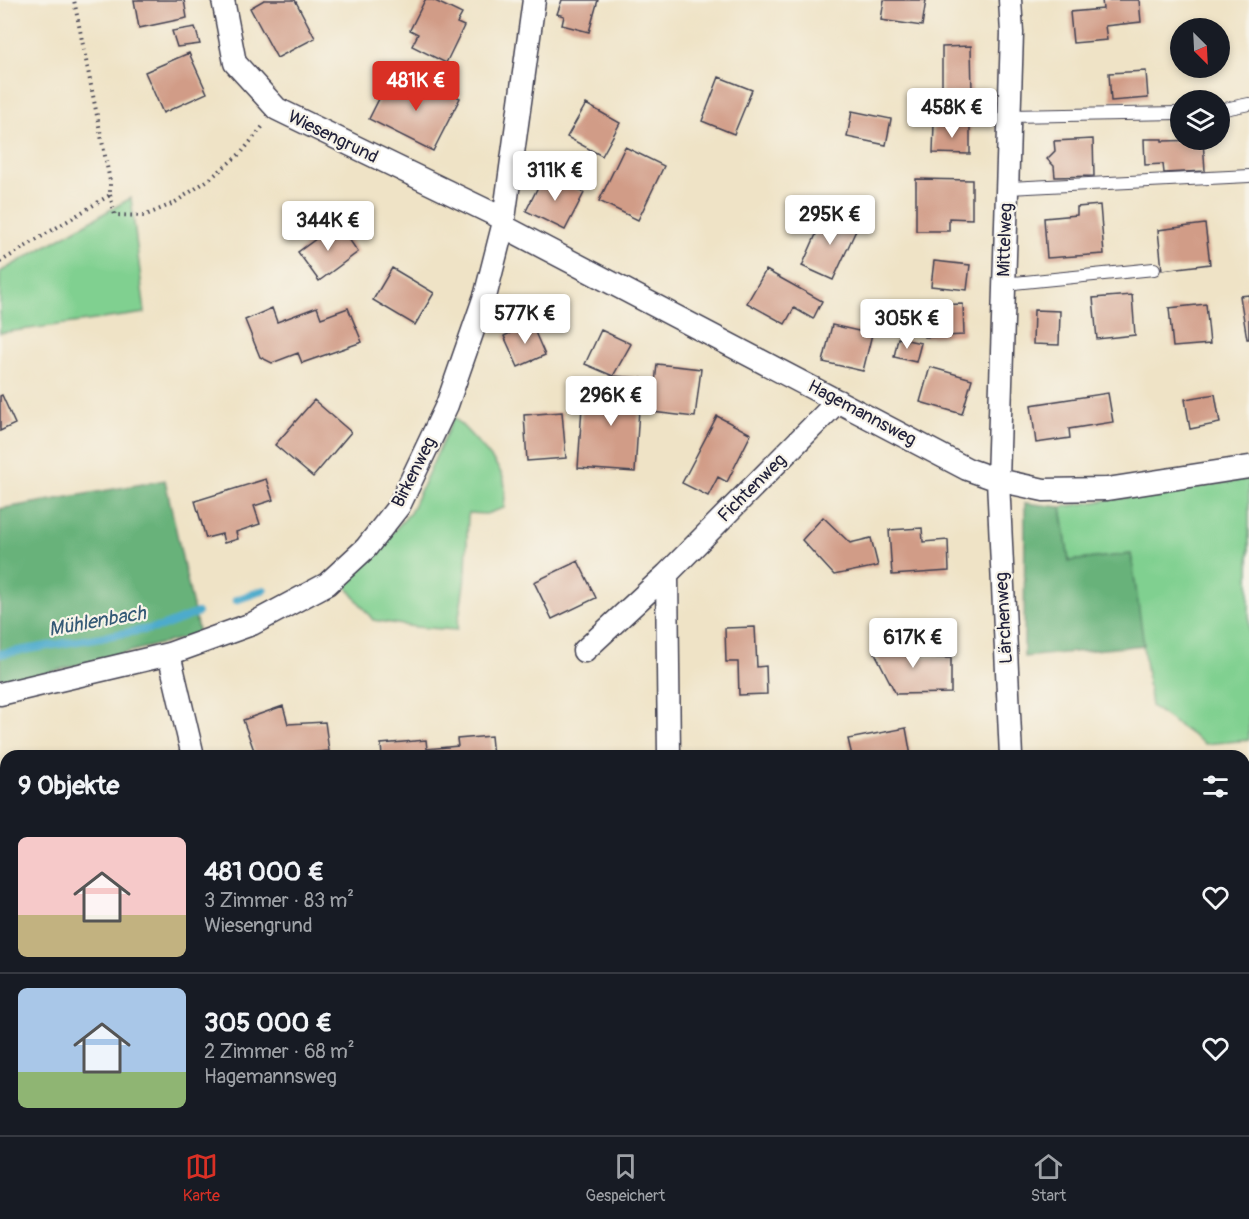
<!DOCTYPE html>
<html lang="de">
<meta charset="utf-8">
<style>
body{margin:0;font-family:Pangolin,sans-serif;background:#20242c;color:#f1f3f6;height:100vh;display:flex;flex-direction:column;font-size:22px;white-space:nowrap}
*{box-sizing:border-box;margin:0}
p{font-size:20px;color:#9ea1a6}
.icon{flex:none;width:33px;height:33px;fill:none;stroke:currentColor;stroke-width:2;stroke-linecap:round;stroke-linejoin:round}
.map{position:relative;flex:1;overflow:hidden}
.details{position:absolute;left:0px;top:750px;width:1250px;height:386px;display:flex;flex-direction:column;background:#171b24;border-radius:18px 18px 0 0;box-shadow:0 3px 9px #0003}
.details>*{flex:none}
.needle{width:39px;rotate:156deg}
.fabs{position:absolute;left:1170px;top:18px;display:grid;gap:12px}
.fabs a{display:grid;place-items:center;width:60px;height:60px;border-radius:50%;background:#171b24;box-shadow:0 3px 9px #0003;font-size:30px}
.price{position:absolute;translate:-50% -51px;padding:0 14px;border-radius:6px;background:#fff;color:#222;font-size:20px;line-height:39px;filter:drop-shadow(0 2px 3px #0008)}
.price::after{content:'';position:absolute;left:50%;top:36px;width:18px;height:14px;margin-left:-9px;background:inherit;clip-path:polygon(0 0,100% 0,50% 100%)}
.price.on{background:#d93025;color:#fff}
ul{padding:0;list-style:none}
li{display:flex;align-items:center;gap:18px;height:150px;padding:0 18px}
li+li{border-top:2px solid #363941}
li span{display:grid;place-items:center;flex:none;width:168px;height:120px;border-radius:9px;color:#555}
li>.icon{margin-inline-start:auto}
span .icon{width:72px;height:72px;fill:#fffc;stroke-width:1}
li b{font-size:26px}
h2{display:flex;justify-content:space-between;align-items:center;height:72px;padding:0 18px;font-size:26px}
.dock{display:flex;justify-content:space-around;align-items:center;height:84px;border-top:2px solid #363941;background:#171b24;font-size:16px;color:#9ea1a6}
.dock a{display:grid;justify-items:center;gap:3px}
.dock .on{color:#d93025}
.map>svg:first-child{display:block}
.green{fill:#80d090;stroke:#517966;stroke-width:1.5}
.forest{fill:#68b27a;stroke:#456a5a;stroke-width:1.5}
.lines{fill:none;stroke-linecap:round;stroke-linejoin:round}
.stream{stroke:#4eabcc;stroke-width:8}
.building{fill:#d19c87}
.lane-casing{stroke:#413f50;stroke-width:14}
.street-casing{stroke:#413f50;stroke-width:25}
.path{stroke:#413f50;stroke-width:4;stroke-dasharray:1.5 4.5;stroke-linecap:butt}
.lane{stroke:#fff;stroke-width:12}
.street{stroke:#fff;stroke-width:22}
.labels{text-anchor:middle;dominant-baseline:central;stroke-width:4.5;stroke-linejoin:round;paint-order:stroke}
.street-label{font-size:18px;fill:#22223b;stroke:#f7f3e8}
.water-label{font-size:20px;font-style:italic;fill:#345975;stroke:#f7f3e8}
</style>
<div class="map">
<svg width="1249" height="1135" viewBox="0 0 1249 1135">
<rect width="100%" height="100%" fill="#f7f3e8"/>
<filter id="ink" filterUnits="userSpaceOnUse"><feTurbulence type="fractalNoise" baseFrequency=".0167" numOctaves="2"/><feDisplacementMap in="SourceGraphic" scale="12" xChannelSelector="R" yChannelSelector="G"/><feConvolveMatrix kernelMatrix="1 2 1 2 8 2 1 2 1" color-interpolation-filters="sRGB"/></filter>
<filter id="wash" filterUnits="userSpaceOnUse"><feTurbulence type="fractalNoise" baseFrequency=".008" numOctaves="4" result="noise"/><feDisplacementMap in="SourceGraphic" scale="24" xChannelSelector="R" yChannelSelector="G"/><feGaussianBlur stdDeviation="1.35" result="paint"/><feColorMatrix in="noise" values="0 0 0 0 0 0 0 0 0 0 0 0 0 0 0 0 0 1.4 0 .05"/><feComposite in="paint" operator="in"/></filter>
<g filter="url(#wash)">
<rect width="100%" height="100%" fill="#efe3c6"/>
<path class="green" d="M131 198 145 313 0 333V272Z
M454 417C467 431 499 462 504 480 506 490 505 498 504 508L486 514 468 513 466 571 457 630 415 627 373 620 345 585 410 513Z
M1249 479V740L1205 744 1151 706 1131 554 1069 561 1061 507Z"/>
<path class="forest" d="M165 480 199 634 0 685V509Z
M1025 503 1061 507 1069 561 1131 554 1144 645 1024 657Z"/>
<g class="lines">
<path class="stream" d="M236 600 264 590
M0 654 161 627 197 613"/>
</g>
<g id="blocks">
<path class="building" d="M134 0H184L187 18 139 28Z
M264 0H295L315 38 277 58 250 8Z
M425 0H433L462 14 457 23 464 26 446 63 412 46 418 34 410 30Z
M562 0H598L589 32 562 25 564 16 557 14Z
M884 0H926L922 26 881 20Z
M1102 0H1139L1141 22 1105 26 1107 40 1073 43 1070 12 1103 9Z
M195 27 200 44 177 47 172 31Z
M971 46 972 93 942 94V47Z
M189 53 207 93 163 113 145 72Z
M1146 71 1148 98 1111 101 1109 73Z
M719 77 752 90 734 134 702 121Z
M423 79 460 98 433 151 369 119 388 81 415 94Z
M586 104 620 123 602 156 567 137Z
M852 111 891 119 886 145 847 137Z
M934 123 970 125V154L933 153Z
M1093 139 1094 176 1055 177 1054 166 1047 159 1055 151 1054 141Z
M1144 139H1162V141L1203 140 1205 171 1164 173 1163 164 1145 165Z
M625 147 664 166 638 220 599 201Z
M545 173 584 193 565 230 526 211Z
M916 179 972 180V219L949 218V231H916Z
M1100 205 1104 254 1047 258 1044 218 1077 215V207Z
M826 212 858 226 833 280 802 266Z
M338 223 358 252 319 281 298 252Z
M1205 224 1210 264 1162 270 1158 230Z
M934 261 970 265 967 290 931 286Z
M392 268 434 293 415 325 373 300Z
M766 270 822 301 813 319 794 308 785 324 747 303Z
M1132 295 1135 335 1097 339 1093 298Z
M1249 295V339H1247L1240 296Z
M963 304 964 335 924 337 923 305Z
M1206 304 1210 344 1173 347 1169 308Z
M317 307 321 318 348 308 362 342 302 363 298 353 272 363 260 357 245 320 272 308 277 322Z
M1034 310 1060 311 1059 345 1033 344Z
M531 323 545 355 518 367 504 336Z
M832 325 872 334 863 371 823 362Z
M601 330 631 344 613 376 585 364Z
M898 338 921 343 916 362 894 357Z
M657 364 701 369 695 417 652 412Z
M930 367 972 379 962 414 920 402Z
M613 376 641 378 635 472 578 468 583 391 612 393Z
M1108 393 1113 422 1069 429 1070 438 1036 443 1031 405Z
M1215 394 1220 423 1190 429 1185 399Z
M2 395 15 424 0 431V396Z
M314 400 351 432 313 477 275 445Z
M562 412 566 458 527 461 524 415Z
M717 416 751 434 727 482 718 477 708 496 682 483Z
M266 479 273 500 254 506 260 524 236 532 238 539 224 543 222 534 206 538 195 501Z
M823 517 850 543 871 538 878 566 834 575 802 540Z
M922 528 923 542 948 540 949 571 892 575 889 530Z
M578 561 596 598 552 619 534 582Z
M755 627 757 667 766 666 767 694 739 695 738 662H726L725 628Z
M905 632 918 657 951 658V693L896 694 873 649Z
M283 706 288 724 325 722 329 751 299 754 300 756H256L243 720Z
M906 728 911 756H852L848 739Z
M491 736 493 756H382L381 744 426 740 427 749 458 746 457 739Z
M1 929H6V966H3Z
M1249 933V964L1244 960V940Z
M0 1015H6V1053H0Z
M0 1083H6V1130H21V1135H0Z
M1245 1106H1249V1127H1247Z
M96 1130H115L116 1135H96Z
M136 1130H169L170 1135H136Z"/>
</g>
</g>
<g filter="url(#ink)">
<use href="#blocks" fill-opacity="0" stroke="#413f50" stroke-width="1.5"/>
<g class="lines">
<defs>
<path id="lane" d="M1220 110 1249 104
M1009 116 1180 113
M1007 188 1249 176
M1004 284 1154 269"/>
<path id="street" d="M223 0 235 63 277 109 504 219
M1010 0 1012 33 998 480 1011 756
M503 226 967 469 998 480 1044 490 1107 489 1249 467
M584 651 667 574
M169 654 193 756
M0 694 169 654 252 624 327 584 366 548 399 506 447 405 486 293 503 226 534 0
M669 756 667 574 838 401
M1244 1038 1249 1037
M344 1130 345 1135
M1028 1130 1029 1135"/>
</defs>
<use href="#lane" class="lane-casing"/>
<use href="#street" class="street-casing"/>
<path class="path" d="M110 195 115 215 144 216 174 203 211 178 242 152 263 126
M0 262 110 195V181L74 0"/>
<use href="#lane" class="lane"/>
<use href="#street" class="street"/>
</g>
</g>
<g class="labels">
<g class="street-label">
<text transform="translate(333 137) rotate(26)">Wiesengrund</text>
<text transform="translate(1005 240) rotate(-88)">Mittelweg</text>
<text transform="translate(862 413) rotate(28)">Hagemannsweg</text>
<text transform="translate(414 472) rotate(-63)">Birkenweg</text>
<text transform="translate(752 488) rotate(-45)">Fichtenweg</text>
<text transform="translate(1004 618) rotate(-93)">Lärchenweg</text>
</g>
<g class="water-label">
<text transform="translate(97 621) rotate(-10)">Mühlenbach</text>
</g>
</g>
</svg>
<div class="fabs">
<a><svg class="needle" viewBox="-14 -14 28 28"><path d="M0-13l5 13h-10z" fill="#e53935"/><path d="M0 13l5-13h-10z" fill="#9ea1a6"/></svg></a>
<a><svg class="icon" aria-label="layers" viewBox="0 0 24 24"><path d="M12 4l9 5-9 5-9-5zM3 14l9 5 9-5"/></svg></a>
</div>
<b class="price on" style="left:416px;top:112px">481K €</b>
<b class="price" style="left:952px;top:139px">458K €</b>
<b class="price" style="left:555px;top:202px">311K €</b>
<b class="price" style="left:830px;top:246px">295K €</b>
<b class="price" style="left:328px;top:252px">344K €</b>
<b class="price" style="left:525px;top:345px">577K €</b>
<b class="price" style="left:907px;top:350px">305K €</b>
<b class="price" style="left:611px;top:427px">296K €</b>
<b class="price" style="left:913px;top:669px">617K €</b>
<section class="details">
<h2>9 Objekte<svg class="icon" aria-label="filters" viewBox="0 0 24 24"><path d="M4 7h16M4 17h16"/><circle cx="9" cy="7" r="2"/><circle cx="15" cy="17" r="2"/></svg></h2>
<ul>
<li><span style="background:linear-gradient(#f6c9c9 65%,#c2b280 0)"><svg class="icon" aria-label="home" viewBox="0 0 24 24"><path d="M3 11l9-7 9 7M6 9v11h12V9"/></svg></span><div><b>481 000 €</b><p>3 Zimmer · 83 m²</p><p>Wiesengrund</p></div><svg class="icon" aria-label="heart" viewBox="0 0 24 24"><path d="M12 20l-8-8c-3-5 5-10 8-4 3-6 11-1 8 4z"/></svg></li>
<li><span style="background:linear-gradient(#a9c7e8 70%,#8fb573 0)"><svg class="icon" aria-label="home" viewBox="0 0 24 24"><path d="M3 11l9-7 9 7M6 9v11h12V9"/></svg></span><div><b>305 000 €</b><p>2 Zimmer · 68 m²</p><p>Hagemannsweg</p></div><svg class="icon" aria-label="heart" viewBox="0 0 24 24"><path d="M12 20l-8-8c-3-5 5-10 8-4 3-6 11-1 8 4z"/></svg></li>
</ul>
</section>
</div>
<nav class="dock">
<a class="on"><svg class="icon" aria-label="map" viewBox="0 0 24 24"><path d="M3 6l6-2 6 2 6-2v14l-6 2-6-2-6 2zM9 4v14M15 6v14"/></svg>Karte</a>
<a><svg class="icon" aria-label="saved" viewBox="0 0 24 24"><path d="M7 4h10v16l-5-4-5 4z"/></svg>Gespeichert</a>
<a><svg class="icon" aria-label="home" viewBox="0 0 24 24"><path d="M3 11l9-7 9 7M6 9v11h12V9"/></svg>Start</a>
</nav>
